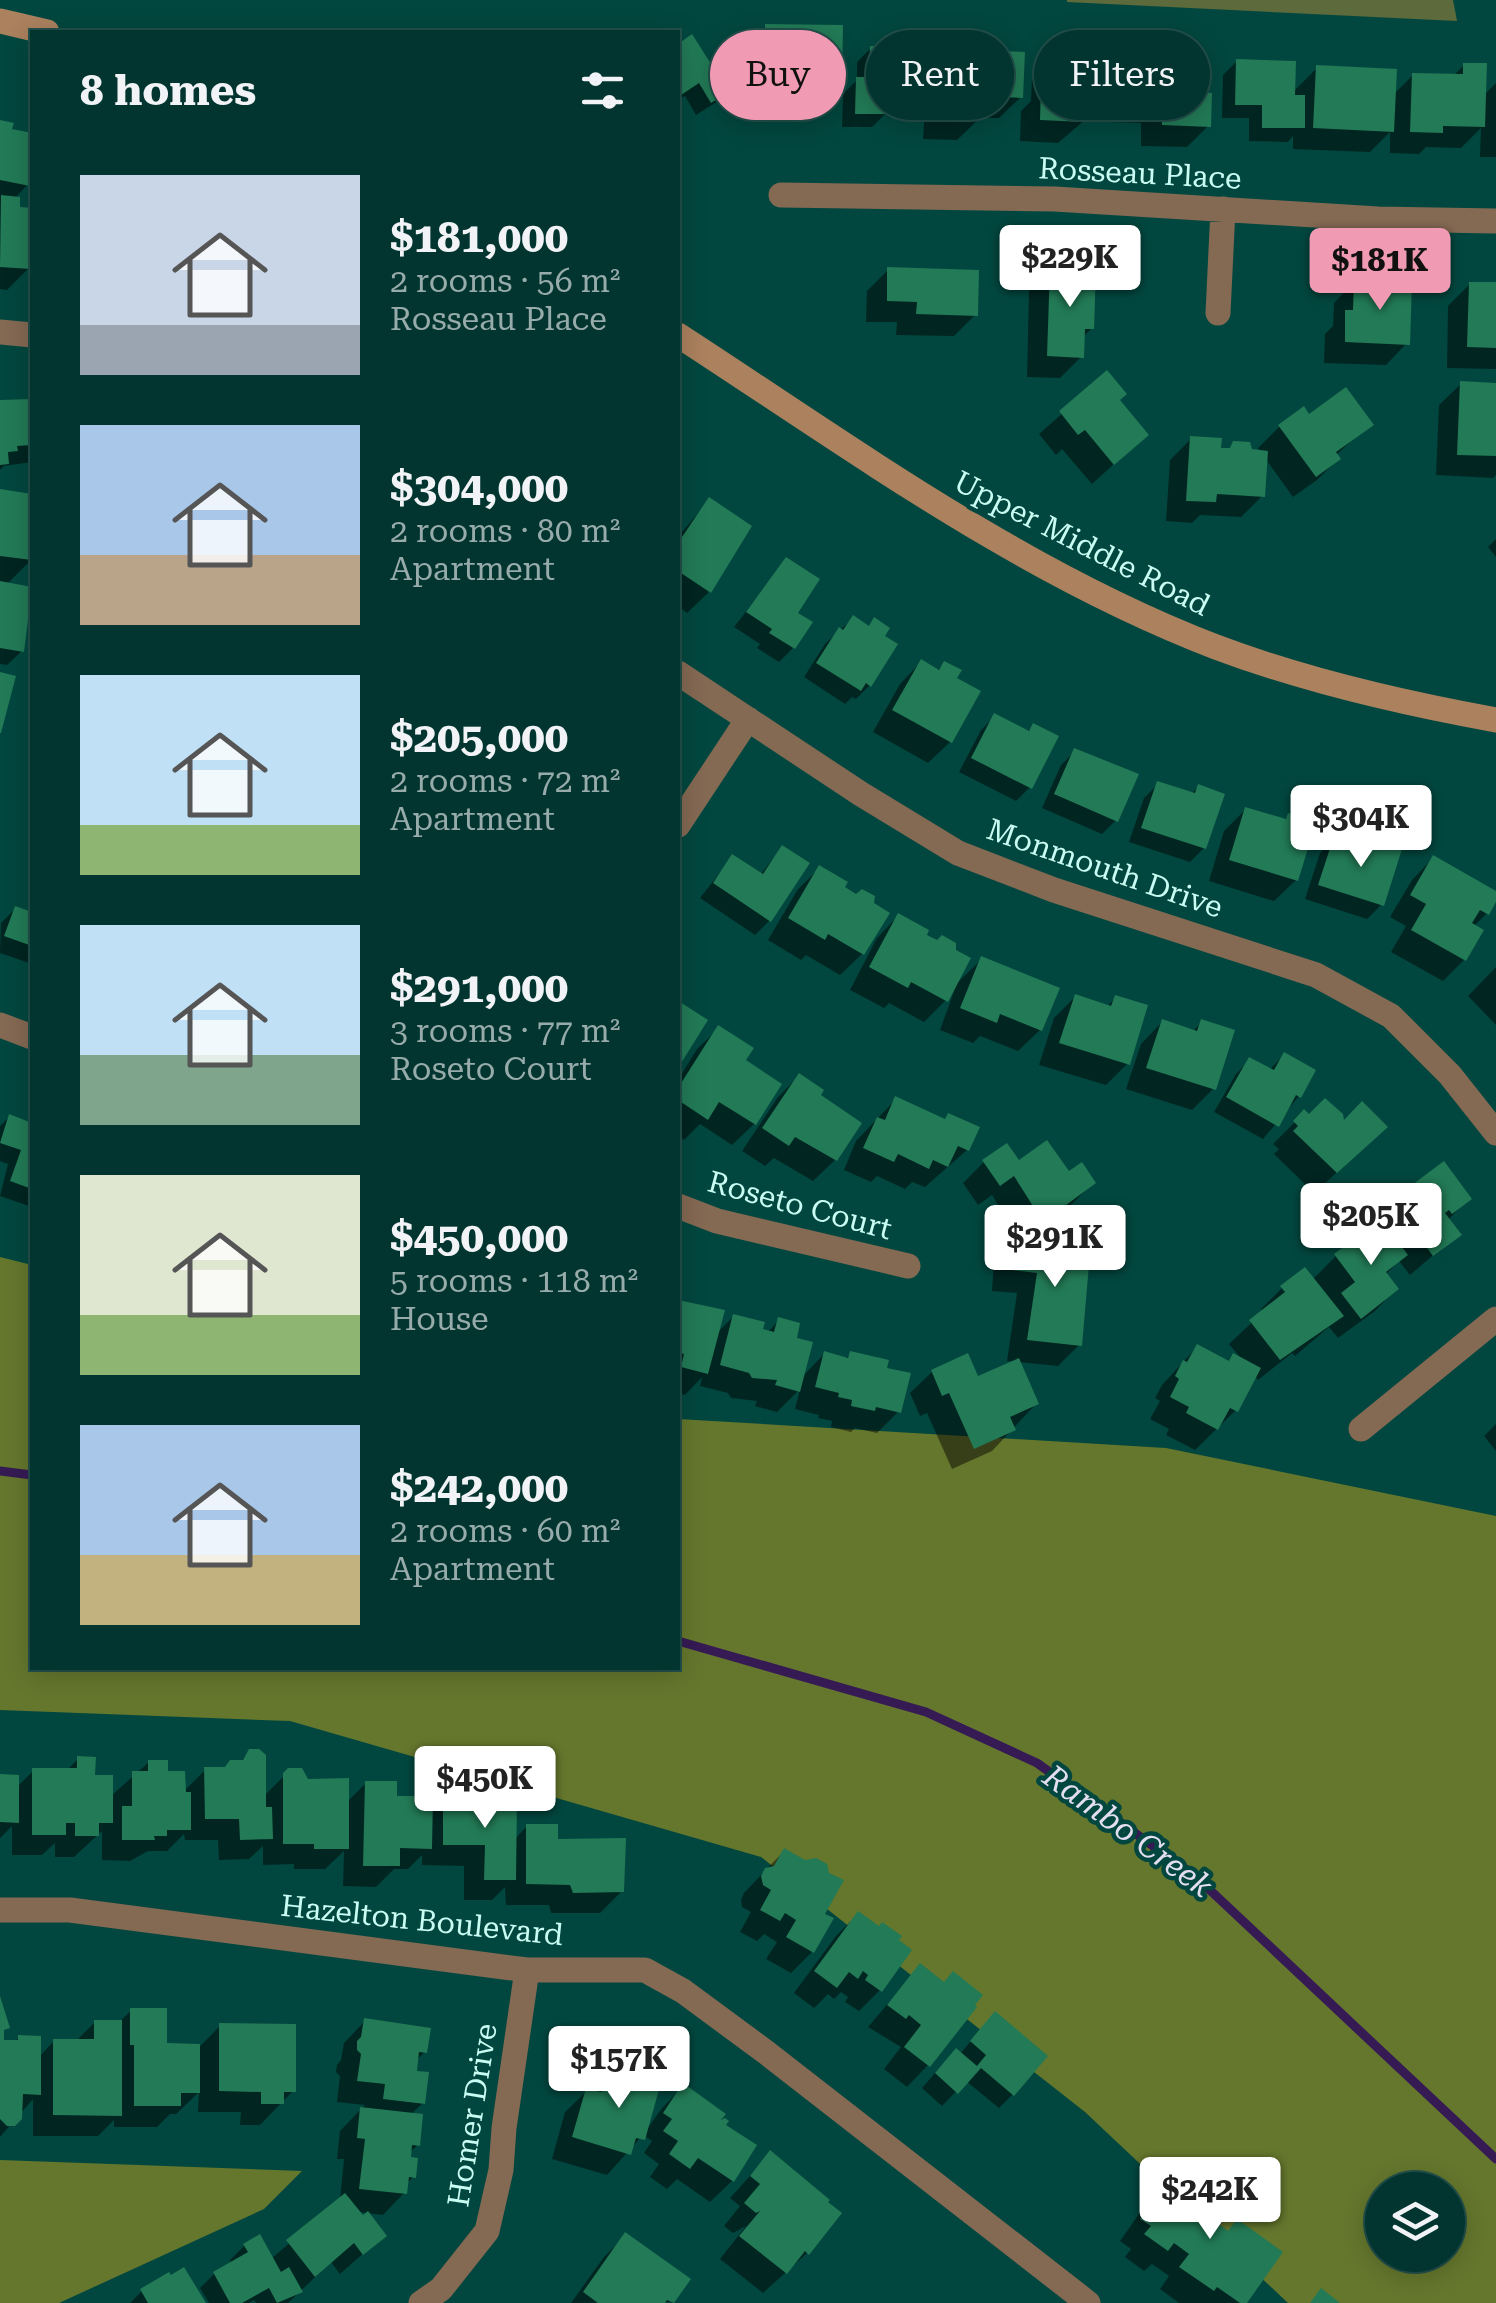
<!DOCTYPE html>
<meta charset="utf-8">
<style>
body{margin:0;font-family:"Roboto Serif",serif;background:#10403b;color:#f1f3f6;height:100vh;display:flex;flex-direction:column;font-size:38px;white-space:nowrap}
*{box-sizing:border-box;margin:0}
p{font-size:32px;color:#96abaa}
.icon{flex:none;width:55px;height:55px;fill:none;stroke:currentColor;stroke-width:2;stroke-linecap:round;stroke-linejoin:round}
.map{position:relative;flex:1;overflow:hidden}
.drawer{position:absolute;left:30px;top:30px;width:650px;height:1640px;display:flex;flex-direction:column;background:#02352f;border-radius:0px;box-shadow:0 5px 25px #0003,0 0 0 2px #23504b}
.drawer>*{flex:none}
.top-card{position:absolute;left:710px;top:30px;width:635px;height:90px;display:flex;gap:20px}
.buttons{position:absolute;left:1365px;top:2172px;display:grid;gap:20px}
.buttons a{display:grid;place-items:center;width:100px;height:100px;border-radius:50%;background:#02352f;box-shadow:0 5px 25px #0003,0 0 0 2px #23504b;font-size:50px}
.price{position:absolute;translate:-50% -85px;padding:0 22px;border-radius:10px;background:#fff;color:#222;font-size:32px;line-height:65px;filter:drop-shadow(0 2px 5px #0008)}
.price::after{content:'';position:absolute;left:50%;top:60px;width:30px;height:22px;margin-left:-15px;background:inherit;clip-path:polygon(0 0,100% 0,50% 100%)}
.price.selected{background:#f19ab3;color:#111}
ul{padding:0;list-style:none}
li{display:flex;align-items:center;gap:30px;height:250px;padding:0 50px}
li span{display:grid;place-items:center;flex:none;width:280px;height:200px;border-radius:0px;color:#555}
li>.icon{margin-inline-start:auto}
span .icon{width:120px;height:120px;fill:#fffc;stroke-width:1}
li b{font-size:42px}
h2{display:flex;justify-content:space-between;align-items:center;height:120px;padding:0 50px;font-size:42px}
.chip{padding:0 35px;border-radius:45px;background:#02352f;box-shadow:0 5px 25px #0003,0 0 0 2px #23504b;font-size:35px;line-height:90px}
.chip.selected{background:#f19ab3;color:#111}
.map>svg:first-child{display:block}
.green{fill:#5d6a3b}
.forest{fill:#65772d;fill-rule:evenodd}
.shadow{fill:#0007}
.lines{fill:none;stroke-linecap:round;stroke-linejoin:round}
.stream{stroke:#351a54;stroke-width:9}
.building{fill:#227a56}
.street{stroke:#846953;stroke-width:25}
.secondary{stroke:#ab815e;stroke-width:25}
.labels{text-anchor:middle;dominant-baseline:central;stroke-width:9;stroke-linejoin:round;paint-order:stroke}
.street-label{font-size:30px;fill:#c9fcf2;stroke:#02473f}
.water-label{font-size:32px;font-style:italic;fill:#e4def1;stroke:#02473f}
</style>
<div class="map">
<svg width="1496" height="2303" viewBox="0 0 1496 2303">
<rect width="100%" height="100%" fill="#02473f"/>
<path class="green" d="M1067 0H1453L1457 21 1067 2Z"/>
<path class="forest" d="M0 1257 32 1265V1668H678V1419L1166 1448 1496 1516V2303H1288L1085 2112 761 1857 290 1721 0 1710ZM1382 2190H1448V2255H1382Z
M0 2160 302 2171 264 2209 59 2303H0Z"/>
<path class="shadow" d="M766 26 840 81 818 103 789 102V95L761 98 758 92H743L744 48Z
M691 38 710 68 740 82 726 96 696 115 685 96 678 100V46Z
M871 48 928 90 914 105 886 104V113L872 127H842L843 94 857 80V62Z
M965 52 1021 97 999 118H980L957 140 923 139 925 107 942 89 943 73Z
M1054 55 1108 100 1058 143 1020 141 1021 111 1031 101 1032 77Z
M1136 58 1192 95 1208 126 1187 147 1141 146V123L1113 122 1114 80Z
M1237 61 1292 93 1317 68 1393 95 1413 75 1453 76 1464 65 1484 95 1496 83V157H1480L1481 128 1461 148 1426 147 1419 154 1390 153V132L1370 152 1293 149V136L1288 142 1249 141V118H1222L1223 75Z
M0 122 9 131 32 136V180L14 199 17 209 32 210V265L7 290 0 289Z
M888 270 975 315 954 336 896 335 897 322H866L867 291Z
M1051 270 1092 328 1082 338 1081 357 1060 378 1027 377 1029 291Z
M1355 281 1407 343 1386 365 1324 363 1325 334 1333 326 1334 303Z
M1470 284 1496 285V369L1447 368 1448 306Z
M1107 374 1117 401 1146 435 1092 484 1062 449 1056 455 1039 434Z
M1461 384 1496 385V475L1493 478 1436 475 1439 405Z
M32 401V462L4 466 0 470V402Z
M1309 417 1370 424 1336 455 1338 459 1317 480 1293 497 1265 458 1262 496 1241 517 1200 515 1192 523 1166 521 1170 460 1191 439 1219 450 1227 451 1234 444 1251 452 1261 453 1258 448 1279 427Z
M0 492 32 496V559L6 585 32 589 22 651 7 665 0 664Z
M709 500 749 527 709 592 687 613 678 606V537Z
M1496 539V557L1488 547Z
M786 560 794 613 809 623 793 648 779 662 757 648 760 644 734 627Z
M853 618 870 685 856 699 852 697 845 704 804 677 825 644Z
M921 662 937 671 944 664 954 679 950 742 928 763 873 732 900 684Z
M995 716 1027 732 1033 726 1030 787 1016 801 959 772 981 730Z
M1075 751 1116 820 1102 834 1042 808 1061 765Z
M1158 784 1191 794 1198 787 1204 848 1190 862 1129 842 1144 798Z
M1245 810 1283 821 1288 816 1296 880 1274 901 1209 881 1224 831Z
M1334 839 1367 850 1374 843 1381 905 1367 919 1305 899 1320 853Z
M782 848 769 921 755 935 700 898 732 857 760 875Z
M1433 858 1496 894 1487 913 1473 927 1464 960 1443 981 1391 952 1406 926 1390 917 1412 880Z
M820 868 842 888 862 954 840 975 806 955 801 960 768 940 798 889Z
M32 896V964L0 953 1 923 15 909 27 913Z
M898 916 923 936 946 1000 924 1022 889 1003 884 1008 850 990 877 938Z
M982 959 1040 1030 1018 1051 980 1036 973 1043 940 1030 957 983Z
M1496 967V1025L1468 996Z
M1075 997 1107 1007 1115 998 1127 1064 1106 1085 1039 1065 1054 1018Z
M1162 1022 1192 1032 1202 1022 1214 1088 1192 1110 1126 1089 1141 1044Z
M719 1028 742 1061 779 1085 754 1124 732 1145 700 1124 684 1140 678 1136V1080L697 1049Z
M1284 1055 1299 1096 1263 1139 1214 1112 1236 1074 1250 1060 1269 1070Z
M799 1076 817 1096 835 1160 813 1181 774 1158 765 1166 742 1151 778 1097Z
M896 1099 967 1150 925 1187 912 1182 905 1189 877 1176 871 1182 844 1170 856 1141Z
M1304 1113 1364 1148 1314 1193 1274 1154 1279 1149 1273 1144Z
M9 1117 32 1125 29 1140 32 1141V1207L0 1196 8 1164 0 1161V1126Z
M984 1162 1019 1163 1093 1183 1072 1204 1023 1239 1046 1252 1080 1344 1058 1366 1018 1362 1036 1404 992 1451 952 1469 927 1413 920 1416 910 1393 932 1372 977 1379 1016 1362 1007 1361 1017 1293 992 1291 994 1260 1018 1237 992 1195 978 1205 963 1183Z
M1443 1165 1468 1199 1448 1220 1458 1234 1410 1275 1399 1261 1385 1275 1396 1289 1375 1311 1338 1338 1329 1327 1295 1356 1292 1353 1258 1380 1254 1375 1236 1410 1195 1450 1166 1435 1169 1429 1150 1419 1160 1401 1155 1398 1162 1385 1197 1347 1227 1363 1243 1361 1229 1344 1263 1312 1261 1309 1282 1288 1312 1280 1336 1256 1375 1227 1372 1223 1393 1202Z
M678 1303 722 1312 716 1334 734 1316 767 1333 779 1320 794 1340 802 1377 824 1354 845 1359 851 1354 884 1370 899 1411 877 1433 855 1428 851 1432 831 1427 832 1421 818 1418 819 1415 795 1409 800 1389 777 1412 755 1406 757 1401 731 1398 728 1393 700 1386 702 1377 685 1395 678 1393Z
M1496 1424V1451L1484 1436Z
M250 1752 264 1796 289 1771 346 1803 366 1783 430 1815 444 1800 514 1840 527 1826 555 1841 622 1891 600 1913H551L549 1905H506L505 1887 492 1900H464V1866L422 1865V1855L408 1869H394L376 1887 343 1886 344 1851 325 1869H294V1864L263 1865V1846L249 1859 219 1860 218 1840H185L184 1834 167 1851H148L130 1861 102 1860V1831L74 1857H55V1843L42 1855H12V1826L0 1838V1777L16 1788 33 1771H66L78 1759 111 1796 149 1762 183 1792 205 1770 224 1769 239 1763Z
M784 1851 822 1915 812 1952 791 1973 766 1959 777 1942 764 1934 757 1941 740 1932 751 1912 742 1907 741 1900 744 1893Z
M858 1914 880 1990 859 2011 845 2002 848 1997 841 1992 834 1999 828 1994 814 2008 794 1993 836 1936Z
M920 1966 928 2065 907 2087 884 2069 901 2047 868 2027Z
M0 2001 7 2027 2 2033 1 2042H14L19 2038 39 2057 54 2041H76L95 2022H119L131 2011 164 2046H200L220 2026 293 2091 260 2125H240L241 2112H198L199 2092 176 2114H170L157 2127H114V2120L98 2136H33V2099L0 2137Z
M365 2021 425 2052 415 2061 423 2103 410 2115 418 2145 409 2153 413 2177 405 2185 404 2193 383 2215 357 2212 384 2235 340 2274 331 2262 288 2303H256L254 2300 249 2303H209L200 2288 214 2274 232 2264 230 2260 244 2246 271 2259 340 2200 344 2159H337L340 2131 365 2105 337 2102 340 2076 336 2072 337 2065 341 2060 344 2043Z
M981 2029 1013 2094 999 2108 966 2081 942 2106 922 2088 942 2065 960 2054Z
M631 2069 645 2132 662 2108 683 2087 726 2122 723 2126 754 2146 732 2181 710 2202 677 2179 667 2189 650 2177 659 2164 644 2153 652 2141 643 2135 607 2175 552 2159 565 2112 587 2091 594 2092 611 2076 621 2079Z
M770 2154 807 2253 763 2293 720 2259 746 2226 733 2233 724 2226 740 2206 730 2198Z
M1173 2176 1181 2200 1190 2207 1201 2196 1216 2225 1226 2233 1244 2303H1179L1160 2289 1169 2276 1152 2264 1144 2271 1125 2257 1131 2249 1120 2241 1151 2197Z
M625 2236 688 2280 671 2302 571 2303 604 2257Z
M142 2291 203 2303H130Z"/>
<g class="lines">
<path class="stream" d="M0 1471 32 1475
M678 1641 926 1712 1037 1763 1195 1876 1496 2159"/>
</g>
<path class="building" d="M765 24 843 25 842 83 810 82V74H799V78H782L779 72 764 71Z
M692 34 711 64 726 55 743 83 711 103 699 83 678 97V44Z
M870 46 932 47 931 92 889 91 888 114H855L856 77H869Z
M964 49 1025 52 1023 98 982 96 981 119 944 118 945 83H962Z
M1053 53 1112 55 1111 101 1083 100V122L1040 120 1041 87 1052 88Z
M1135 56 1195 57V92L1212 93 1211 127 1162 125V102L1133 101Z
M1236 59 1296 61 1295 95H1305V128H1262V105H1235Z
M1463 63H1487L1485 127 1443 126V133L1410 132 1412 73 1463 74Z
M1316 65 1397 69 1394 132 1313 128Z
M0 120 14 123 12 129 32 133 30 186 0 180Z
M1 195 20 197V207L32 208 31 269 0 267Z
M887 267 979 270 978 316 916 314 917 302 887 301Z
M1050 267 1096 268 1094 329H1085L1084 358 1047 356Z
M1354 279 1412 281 1410 345 1345 342V310H1353Z
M1469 282H1496V348L1467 347Z
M1107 370 1127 394 1120 400 1149 435 1114 465 1085 430 1078 435 1059 411Z
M1460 381 1496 383V456L1457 455Z
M1346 387 1374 425 1336 452 1341 459 1316 477 1278 425 1304 406 1309 414Z
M32 399V445L17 446 18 451 8 452 9 464 0 465V400Z
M1190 436 1222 438 1221 448H1230L1233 441 1250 442 1252 449 1268 451 1265 497 1217 494 1216 502 1186 501Z
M0 489 32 494V560L0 556Z
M709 497 752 526 711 593 678 571V533L682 537Z
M786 557 820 579 798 613 813 622 795 649 769 633 772 629 746 612Z
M0 581 32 587 24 652 0 648Z
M853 615 869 626 874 617 890 628 885 636 898 644 871 687 866 683 861 691 816 663 839 627 843 630Z
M921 659 939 670 944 661 962 670 957 678 981 691 952 743 892 710Z
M0 672 16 676 1 733H0Z
M994 713 1029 731 1033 723 1059 736 1032 789 971 758Z
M1074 748 1139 774 1118 822 1054 794Z
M1157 781 1195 793 1198 784 1225 794 1206 849 1141 828Z
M1245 807 1286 819 1288 813 1316 822 1298 881 1229 860Z
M1334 836 1371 848 1374 840 1402 849 1384 906 1318 885Z
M782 845 810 863 771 922 713 883 732 854 763 874Z
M1433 855 1496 891V902L1489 915 1480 910 1472 923 1484 930 1466 961 1411 930 1426 904 1410 895Z
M819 865 848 882 845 887 856 894 862 889 875 896 874 903 890 913 864 955 828 934 825 940 788 918Z
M15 906 32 912V946L4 936Z
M898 913 929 930 927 935 937 940 942 935 956 943V950L971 958 948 1002 911 982 908 988 869 967Z
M981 956 1060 988 1042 1031 1000 1014 997 1023 960 1008Z
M1075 994 1111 1006 1115 995 1148 1005 1130 1065 1059 1043Z
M680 1002 708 1020 678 1068V1006Z
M1162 1019 1197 1031 1201 1019 1235 1030 1216 1090 1146 1068Z
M718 1025 754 1048 746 1060 782 1084 756 1125 719 1102 708 1120 678 1100V1088Z
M1284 1052 1316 1070 1301 1098 1296 1095 1279 1127 1226 1097 1249 1057 1274 1070Z
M799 1073 824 1090 821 1095 862 1123 837 1161 795 1137 789 1146 762 1128Z
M895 1096 945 1119 948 1113 980 1127 969 1151 958 1146 948 1167 933 1160 929 1169 898 1154 894 1162 863 1148 877 1117 885 1120Z
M1325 1098 1343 1114 1344 1120 1362 1101 1388 1127 1337 1173 1293 1131 1298 1126 1293 1121 1304 1109 1309 1114Z
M9 1114 32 1123V1189L10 1181 21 1150 0 1143Z
M1047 1140 1069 1171 1082 1162 1096 1183 1043 1222 1014 1176 1000 1186 982 1160 1007 1143 1019 1160Z
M1444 1161 1472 1199 1452 1214 1449 1210 1445 1213 1462 1235 1433 1256 1392 1200Z
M1381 1219 1408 1255 1386 1272 1399 1289 1361 1319 1341 1293 1355 1282 1334 1254Z
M1015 1236 1050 1239 1048 1249 1090 1253 1082 1346 1027 1340 1037 1273 1012 1270Z
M1305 1267 1344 1316 1280 1360 1249 1320 1285 1292 1280 1286Z
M678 1300 725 1310 708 1374 681 1367 684 1354 678 1352Z
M733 1314 765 1322 763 1329 774 1332 778 1317 800 1323 797 1338 813 1342 800 1392 775 1385 777 1380 752 1378 749 1373 720 1365Z
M1197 1344 1229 1361 1233 1353 1261 1368 1238 1412 1230 1408 1218 1430 1186 1413 1189 1407 1170 1397 1179 1379 1175 1376 1183 1360 1187 1362Z
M824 1351 848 1358 850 1351 889 1360 887 1368 911 1373 901 1413 876 1407 875 1411 851 1406 852 1400 838 1397 839 1393 815 1387Z
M968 1353 978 1376 1019 1358 1039 1404 1010 1417 1016 1430 974 1449 949 1393 942 1396 931 1370Z
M249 1749H259L266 1755V1807H272L273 1839 240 1840 239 1819H205L204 1767H225L230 1760H243Z
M77 1756 96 1757 95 1775H113V1823H99V1836H75V1823H66V1835H32V1768H77Z
M148 1760H168V1771H185L186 1792H191V1830H167V1836H154L155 1840H122V1806H132V1771H148Z
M288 1768H302L308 1779 349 1778V1849H314V1844H283V1773Z
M0 1774 19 1775V1823L0 1822Z
M365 1781H397V1796H433L432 1849 400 1848V1866H363Z
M443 1798H517L516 1880H484L485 1845H443Z
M526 1824H558V1839L626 1838 624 1892 573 1893 570 1885 526 1884Z
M784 1848 805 1860 816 1858 827 1864 829 1873 844 1880 825 1914 834 1918 814 1953 786 1937 796 1920 785 1913 780 1921 760 1910 771 1890 763 1885 761 1876 765 1868 774 1866Z
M858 1911 879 1926 882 1922 902 1936 899 1940 912 1950 882 1992 865 1980 868 1975 863 1971 858 1979 849 1972 837 1988 814 1971Z
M920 1963 944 1982 953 1971 983 1995 975 2005 977 2007 930 2067 904 2047 921 2025 909 2015 906 2019 887 2005Z
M0 1996 10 2028 4 2030V2040H18V2035L41 2036V2095L23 2094 22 2119 15 2126H7L0 2119Z
M130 2008H167V2043L200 2044V2093H181V2106H134V2045H130Z
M995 2011 1048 2056 1014 2096 981 2068 958 2094 935 2073 956 2048 977 2066 986 2055 970 2041Z
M364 2018 431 2028 427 2053 419 2052 417 2071 429 2072 425 2104 383 2099 385 2084 357 2081 361 2054 357 2050V2041L361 2037Z
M94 2020H122V2116L53 2115V2039H94Z
M219 2023 296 2024V2092H284V2104H261V2092L219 2091Z
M630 2066 663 2075 645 2140 636 2138 631 2155 572 2137 586 2088 601 2092 606 2088 610 2073 627 2078Z
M683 2083 726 2114 721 2120 725 2118 729 2121 726 2125 757 2145 734 2182 698 2158 690 2169 669 2154 678 2141 663 2131 672 2119 663 2113Z
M360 2107 423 2114 420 2146 412 2145 411 2157 418 2158 416 2178 409 2177 407 2194 359 2189 365 2139 357 2138Z
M770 2150 830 2200 828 2202 842 2213 809 2255 805 2251 787 2274 739 2236 760 2211 756 2213 744 2203 760 2184 750 2176Z
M1173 2173 1193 2187 1184 2199 1192 2205 1200 2193 1228 2213 1220 2225 1228 2231 1237 2219 1283 2252 1247 2303H1240L1217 2287 1214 2291 1179 2267 1189 2254 1174 2243 1168 2251 1144 2234 1151 2226 1140 2219Z
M345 2193 363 2215 368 2211 387 2236 363 2255 354 2243 315 2277 286 2240Z
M625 2232 691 2279 674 2303 667 2300 665 2303H598L583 2292Z
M260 2234 281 2272 289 2267 303 2292 277 2303 269 2288 242 2303H230L213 2272 248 2252 243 2244Z
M184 2267 206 2303H148L140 2289 169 2272 171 2275Z
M1321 2288 1340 2303H1310Z"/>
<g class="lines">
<path class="street" d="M781 195 1055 199 1378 219 1496 221
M1218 313 1223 209
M0 332 32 335
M678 673 861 794 958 853 1054 890 1316 975 1391 1016 1450 1075 1496 1133
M678 825 748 719
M0 1025 32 1037
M678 1206 717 1221 908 1266
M1361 1429 1496 1319
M0 1910H70L527 1970H645L683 1991 767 2053 1088 2303
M421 2303 441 2289 487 2231 501 2170 504 2128 527 1970"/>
<path class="secondary" d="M0 21 47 32
M678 335C852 448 1021 572 1216 647 1306 681 1402 703 1496 720"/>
</g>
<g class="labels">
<g class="street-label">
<text transform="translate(1140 173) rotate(3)">Rosseau Place</text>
<text transform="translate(1082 543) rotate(27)">Upper Middle Road</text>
<text transform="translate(1105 868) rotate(19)">Monmouth Drive</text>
<text transform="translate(800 1205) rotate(15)">Roseto Court</text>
<text transform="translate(422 1920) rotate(6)">Hazelton Boulevard</text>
<text transform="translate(472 2115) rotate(-81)">Homer Drive</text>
</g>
<g class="water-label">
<text transform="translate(1128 1831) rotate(36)">Rambo Creek</text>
</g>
</g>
</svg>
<div class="buttons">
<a><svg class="icon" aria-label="layers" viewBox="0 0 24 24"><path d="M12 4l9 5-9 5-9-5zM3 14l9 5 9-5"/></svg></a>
</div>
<b class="price" style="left:1070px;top:310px">$229K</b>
<b class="price selected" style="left:1380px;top:313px">$181K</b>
<b class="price" style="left:1361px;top:870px">$304K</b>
<b class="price" style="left:1371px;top:1268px">$205K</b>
<b class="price" style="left:1055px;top:1290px">$291K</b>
<b class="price" style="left:485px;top:1831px">$450K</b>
<b class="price" style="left:619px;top:2111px">$157K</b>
<b class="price" style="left:1210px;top:2242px">$242K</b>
<div class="top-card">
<a class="chip selected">Buy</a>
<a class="chip">Rent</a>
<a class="chip">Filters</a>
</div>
<section class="drawer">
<h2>8 homes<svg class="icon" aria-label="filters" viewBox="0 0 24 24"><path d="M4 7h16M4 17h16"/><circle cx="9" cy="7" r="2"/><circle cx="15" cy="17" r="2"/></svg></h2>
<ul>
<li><span style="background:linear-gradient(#c9d6e8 75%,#9aa5b1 0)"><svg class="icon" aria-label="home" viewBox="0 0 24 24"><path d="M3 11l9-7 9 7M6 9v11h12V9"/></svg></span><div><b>$181,000</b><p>2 rooms · 56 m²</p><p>Rosseau Place</p></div></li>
<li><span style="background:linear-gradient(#a9c7e8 65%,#b9a48a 0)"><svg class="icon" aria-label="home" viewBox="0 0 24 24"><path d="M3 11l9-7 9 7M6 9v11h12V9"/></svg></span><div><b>$304,000</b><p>2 rooms · 80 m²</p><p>Apartment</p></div></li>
<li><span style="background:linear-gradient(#bfe0f5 75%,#8fb573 0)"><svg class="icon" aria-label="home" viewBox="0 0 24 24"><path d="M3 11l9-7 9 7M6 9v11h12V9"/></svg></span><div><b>$205,000</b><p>2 rooms · 72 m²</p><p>Apartment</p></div></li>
<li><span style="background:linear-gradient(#bfe0f5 65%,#7fa58c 0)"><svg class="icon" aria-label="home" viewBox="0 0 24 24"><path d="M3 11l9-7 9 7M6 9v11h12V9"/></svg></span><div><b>$291,000</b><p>3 rooms · 77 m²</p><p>Roseto Court</p></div></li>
<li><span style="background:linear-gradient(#dfe7d0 70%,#8fb573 0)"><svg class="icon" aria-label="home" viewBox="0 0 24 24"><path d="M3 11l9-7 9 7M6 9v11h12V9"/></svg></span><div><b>$450,000</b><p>5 rooms · 118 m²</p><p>House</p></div></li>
<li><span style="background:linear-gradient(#a9c7e8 65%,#c2b280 0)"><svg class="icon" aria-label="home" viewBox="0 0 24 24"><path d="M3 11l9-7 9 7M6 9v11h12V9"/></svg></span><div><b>$242,000</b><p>2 rooms · 60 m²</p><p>Apartment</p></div></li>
</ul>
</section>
</div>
